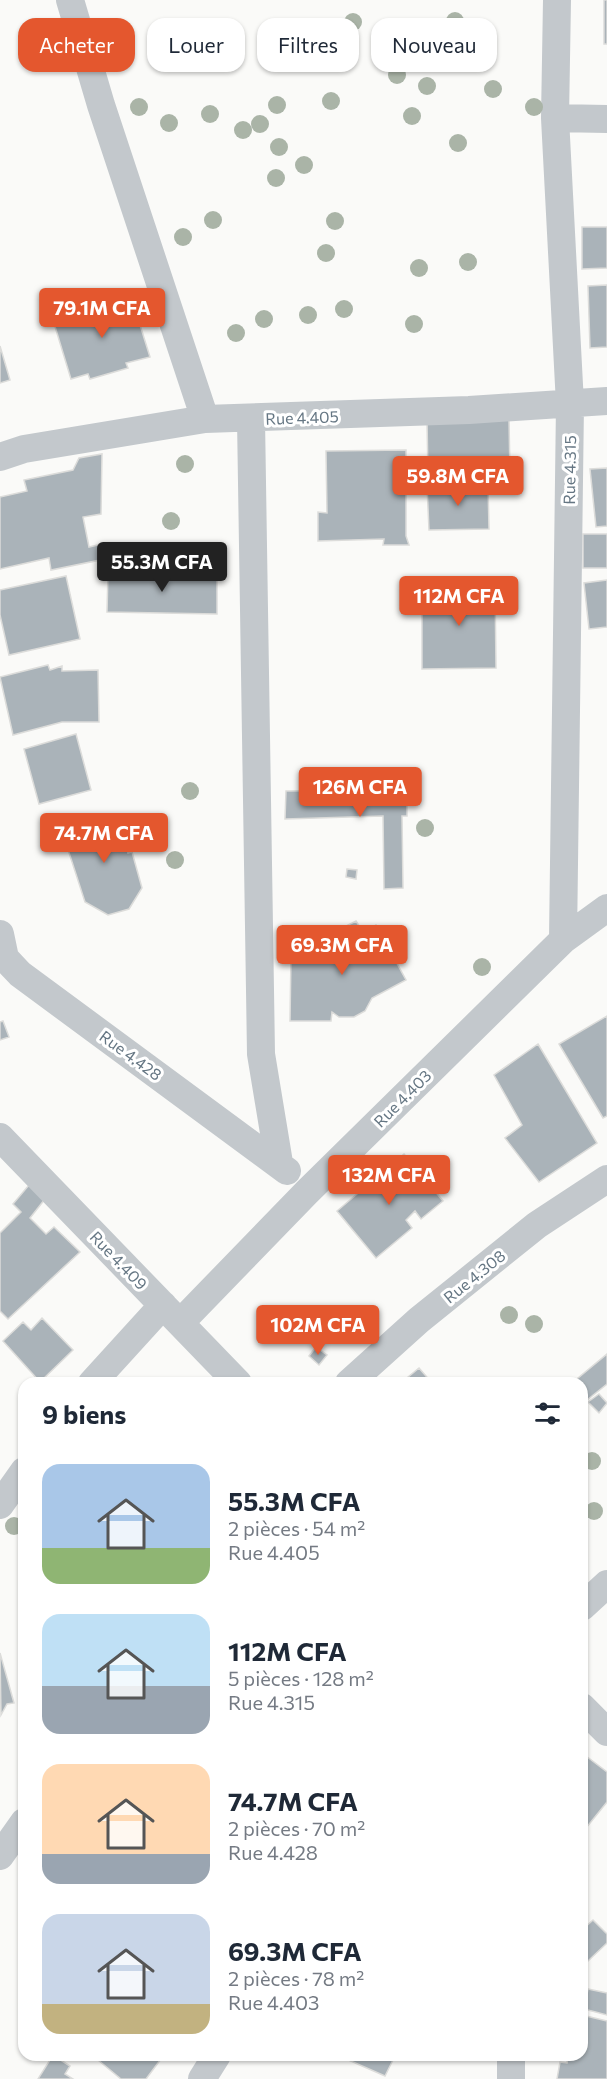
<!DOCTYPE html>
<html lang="fr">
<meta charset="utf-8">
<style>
body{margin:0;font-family:Commissioner,sans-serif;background:#f2f2f3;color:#1f2937;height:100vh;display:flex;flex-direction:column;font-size:22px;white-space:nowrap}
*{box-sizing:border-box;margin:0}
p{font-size:20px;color:#747a83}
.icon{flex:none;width:33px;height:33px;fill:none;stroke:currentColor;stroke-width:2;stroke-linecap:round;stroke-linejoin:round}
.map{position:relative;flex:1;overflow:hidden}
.panel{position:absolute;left:18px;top:1377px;width:570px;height:684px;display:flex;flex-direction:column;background:#fff;border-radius:18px;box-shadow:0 2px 4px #0004}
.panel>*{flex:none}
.hud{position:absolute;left:18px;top:18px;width:572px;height:54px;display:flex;gap:12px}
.price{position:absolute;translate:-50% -51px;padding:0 14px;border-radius:6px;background:#e4572e;color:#fff;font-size:20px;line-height:39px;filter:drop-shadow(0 2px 3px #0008)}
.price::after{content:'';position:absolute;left:50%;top:36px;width:18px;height:14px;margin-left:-9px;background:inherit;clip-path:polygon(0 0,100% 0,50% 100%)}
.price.selected{background:#222;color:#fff}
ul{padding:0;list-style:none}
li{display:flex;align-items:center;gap:18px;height:150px;padding:0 24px}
li span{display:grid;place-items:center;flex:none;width:168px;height:120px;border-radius:18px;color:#555}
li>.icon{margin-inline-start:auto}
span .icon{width:72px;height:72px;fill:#fffc;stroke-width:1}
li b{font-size:26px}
h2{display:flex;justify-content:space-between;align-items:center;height:72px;padding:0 24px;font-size:26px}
.tag{padding:0 21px;border-radius:18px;background:#fff;box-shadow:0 2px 4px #0004;font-size:21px;line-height:54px}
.tag.selected{background:#e4572e;color:#fff}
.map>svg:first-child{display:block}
.building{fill:#aab3b9;stroke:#dcdcda;stroke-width:1.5}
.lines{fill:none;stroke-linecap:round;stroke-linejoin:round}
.street{stroke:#c3c8cc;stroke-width:28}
.tree{fill:#aab4a7}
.labels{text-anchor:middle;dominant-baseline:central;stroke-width:6;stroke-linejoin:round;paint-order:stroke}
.street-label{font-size:16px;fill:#657683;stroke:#fff}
</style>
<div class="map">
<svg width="607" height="2079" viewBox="0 0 607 2079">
<rect width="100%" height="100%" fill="#fafaf8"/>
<path class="building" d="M604 0H607V44H604Z
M582 227H607V268L582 269Z
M607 285V347L590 348 588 286Z
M131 296 150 357 126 363 128 368 90 379 88 374 71 379 53 320Z
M0 346 10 380 0 383Z
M509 420 510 474 428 475 427 421Z
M406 450V536L409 545H383L384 539 318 541V512L327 513 326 451Z
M102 454 101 514 83 517 89 547 102 544 100 560 51 570 49 558 0 569V497L27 491 24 480 73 470 79 458Z
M607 468V526L596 527 590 469Z
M488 484 489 529 429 530 427 486Z
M583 534H607V568H583Z
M108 572 217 574V614L107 612Z
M66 576 80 639 9 655 0 615V590Z
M607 580V627L589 629 584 583Z
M495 585 496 668 422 669V587Z
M48 665 50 670 62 666V671L98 670 99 722H62L13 735 0 677Z
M76 734 91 790 39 804 24 749Z
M407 790V816H402L403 888 384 889 383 816 285 819 286 791Z
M123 814 129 840 126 841 128 853 132 852 142 888 129 909 108 915 85 902 62 831Z
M347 869 357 870 356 879 346 877Z
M356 921 363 932 376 925 406 980 372 998 365 1011 354 1017H339L332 1012 331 1021H290L291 955 325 953V946L337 944 332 933Z
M607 1016V1116L603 1118 559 1044Z
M3 1021 9 1037 0 1040V1022Z
M538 1044 597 1143 539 1182 505 1138 522 1125 494 1075Z
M404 1154 443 1201 421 1219 415 1211 406 1220 412 1228 376 1258 337 1211Z
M29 1185 45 1199 30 1218 46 1234 54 1227 80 1252 8 1319 0 1311V1233L21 1212 13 1204Z
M42 1318 73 1350 40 1382 3 1341 23 1322 31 1330Z
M316 1347 327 1355 319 1365 309 1356Z
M607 1354V1384L582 1404V1383H572Z
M419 1368 432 1383H410L407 1378Z
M599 1394 607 1403 599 1413 588 1402Z
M0 1653 14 1703 7 1704 1 1715Z
M582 1753 607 1772V1802L582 1833Z
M593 1920 607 1934V1943L588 1961 582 1955V1930Z
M588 1989 607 1993V2015L584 2009Z
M582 2015 607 2021V2079H557L560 2062 567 2063 568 2055H582Z
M53 2055 70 2066 65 2074 73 2079H38Z
M92 2055H164L146 2079H121Z
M337 2055H387L394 2058 385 2076Z"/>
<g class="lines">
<path class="street" d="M70 0 101 105 205 419
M557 0 555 118 570 404 563 940
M555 118 607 119
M251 419 261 1054 279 1163
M0 457 24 449 205 419 469 410 607 401
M0 934 5 958 20 974 287 1171
M0 1137 238 1383
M180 1323 307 1192 563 940 607 908
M92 1383 163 1305
M349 1383 419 1320 537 1225 607 1179
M0 1505 24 1471
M582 1607 607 1584
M582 1707 607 1732
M0 1856 24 1822
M511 2055V2079
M202 2079 217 2055"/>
</g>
<g class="tree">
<circle cx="455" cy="21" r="9"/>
<circle cx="353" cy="22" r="9"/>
<circle cx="121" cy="35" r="9"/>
<circle cx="165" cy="42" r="9"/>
<circle cx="415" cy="57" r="9"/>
<circle cx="397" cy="75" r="9"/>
<circle cx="427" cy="86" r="9"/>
<circle cx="493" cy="89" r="9"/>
<circle cx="331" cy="101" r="9"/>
<circle cx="277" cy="105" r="9"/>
<circle cx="139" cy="107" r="9"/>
<circle cx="534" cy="107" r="9"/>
<circle cx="210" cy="114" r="9"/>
<circle cx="412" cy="116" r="9"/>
<circle cx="169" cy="123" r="9"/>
<circle cx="260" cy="124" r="9"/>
<circle cx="243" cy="130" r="9"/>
<circle cx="458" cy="143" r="9"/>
<circle cx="279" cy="147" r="9"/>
<circle cx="304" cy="165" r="9"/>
<circle cx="276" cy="178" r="9"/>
<circle cx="213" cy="220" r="9"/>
<circle cx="335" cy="221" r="9"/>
<circle cx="183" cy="237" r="9"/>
<circle cx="326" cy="253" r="9"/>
<circle cx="468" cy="262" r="9"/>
<circle cx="419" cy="268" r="9"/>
<circle cx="344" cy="309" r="9"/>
<circle cx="308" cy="315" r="9"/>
<circle cx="264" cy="319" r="9"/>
<circle cx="414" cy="324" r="9"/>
<circle cx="236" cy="333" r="9"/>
<circle cx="185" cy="464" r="9"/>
<circle cx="171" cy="521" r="9"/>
<circle cx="190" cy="791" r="9"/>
<circle cx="425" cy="828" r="9"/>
<circle cx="175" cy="860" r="9"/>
<circle cx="482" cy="967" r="9"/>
<circle cx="509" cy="1315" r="9"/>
<circle cx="534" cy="1324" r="9"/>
<circle cx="592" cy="1461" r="9"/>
<circle cx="594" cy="1511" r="9"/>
<circle cx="14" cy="1526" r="9"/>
</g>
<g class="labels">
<g class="street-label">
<text transform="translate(302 417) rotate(-2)">Rue 4.405</text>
<text transform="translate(569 470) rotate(-89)">Rue 4.315</text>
<text transform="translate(131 1055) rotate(36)">Rue 4.428</text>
<text transform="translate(402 1098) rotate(-45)">Rue 4.403</text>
<text transform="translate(119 1260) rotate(46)">Rue 4.409</text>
<text transform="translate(474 1276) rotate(-39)">Rue 4.308</text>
</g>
</g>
</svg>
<b class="price" style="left:102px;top:339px">79.1M CFA</b>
<b class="price" style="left:458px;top:507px">59.8M CFA</b>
<b class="price selected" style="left:162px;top:593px">55.3M CFA</b>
<b class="price" style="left:459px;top:627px">112M CFA</b>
<b class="price" style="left:360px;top:818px">126M CFA</b>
<b class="price" style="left:104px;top:864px">74.7M CFA</b>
<b class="price" style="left:342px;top:976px">69.3M CFA</b>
<b class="price" style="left:389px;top:1206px">132M CFA</b>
<b class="price" style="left:318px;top:1356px">102M CFA</b>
<div class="hud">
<a class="tag selected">Acheter</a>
<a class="tag">Louer</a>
<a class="tag">Filtres</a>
<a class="tag">Nouveau</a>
</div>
<section class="panel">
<h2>9 biens<svg class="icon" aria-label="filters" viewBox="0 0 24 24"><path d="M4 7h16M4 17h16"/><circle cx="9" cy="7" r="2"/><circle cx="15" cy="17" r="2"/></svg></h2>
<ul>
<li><span style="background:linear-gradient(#a9c7e8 70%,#8fb573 0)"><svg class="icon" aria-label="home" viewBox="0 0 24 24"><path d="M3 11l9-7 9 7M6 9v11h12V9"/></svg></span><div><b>55.3M CFA</b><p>2 pièces · 54 m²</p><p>Rue 4.405</p></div></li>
<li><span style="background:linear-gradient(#bfe0f5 60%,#9aa5b1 0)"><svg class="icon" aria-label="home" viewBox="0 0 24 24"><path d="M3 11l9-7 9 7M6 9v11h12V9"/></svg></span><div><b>112M CFA</b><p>5 pièces · 128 m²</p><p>Rue 4.315</p></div></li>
<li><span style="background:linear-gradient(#ffd9b3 75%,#9aa5b1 0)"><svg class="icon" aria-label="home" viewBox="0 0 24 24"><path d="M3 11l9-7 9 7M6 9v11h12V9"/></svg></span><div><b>74.7M CFA</b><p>2 pièces · 70 m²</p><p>Rue 4.428</p></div></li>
<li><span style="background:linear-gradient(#c9d6e8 75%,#c2b280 0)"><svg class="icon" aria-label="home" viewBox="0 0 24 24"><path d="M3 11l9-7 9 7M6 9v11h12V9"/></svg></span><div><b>69.3M CFA</b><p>2 pièces · 78 m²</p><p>Rue 4.403</p></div></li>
</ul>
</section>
</div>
